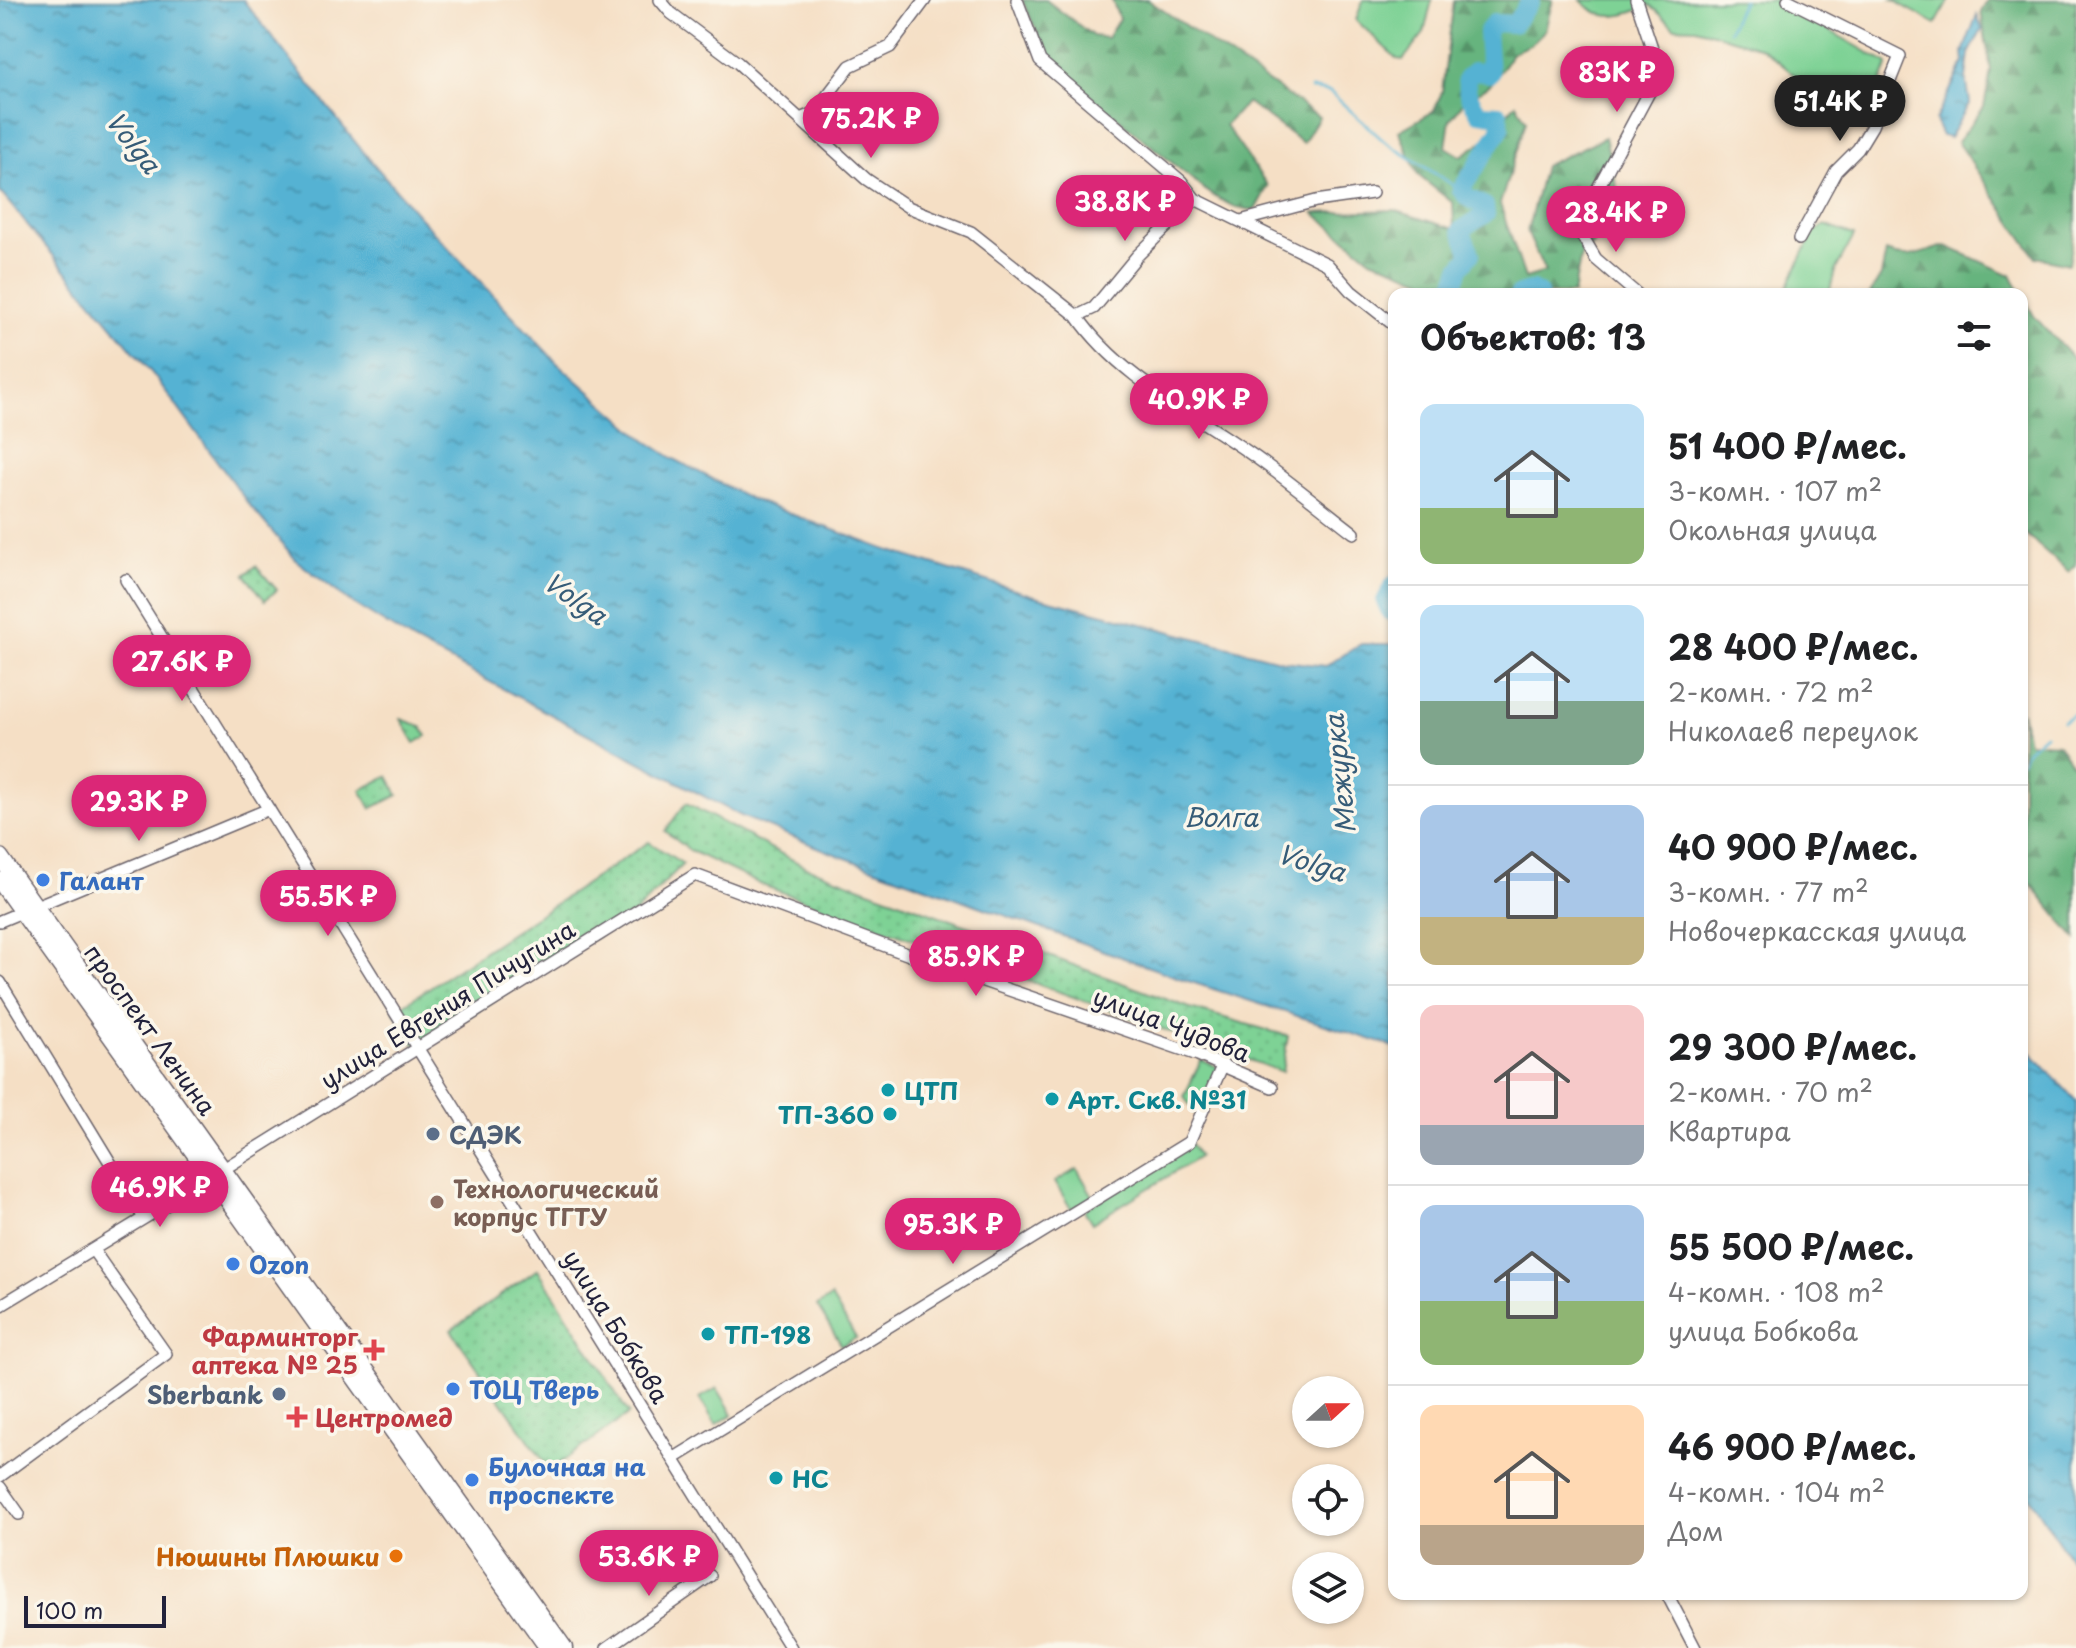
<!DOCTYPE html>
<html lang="ru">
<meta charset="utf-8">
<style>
body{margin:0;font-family:"Playpen Sans",sans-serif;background:#f2f2f2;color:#202124;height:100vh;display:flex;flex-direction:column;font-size:30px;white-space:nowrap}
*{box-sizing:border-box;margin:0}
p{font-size:26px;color:#757577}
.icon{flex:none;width:44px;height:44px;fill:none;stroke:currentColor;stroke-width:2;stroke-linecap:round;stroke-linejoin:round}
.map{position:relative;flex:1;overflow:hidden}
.panel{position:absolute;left:1388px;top:288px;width:640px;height:1312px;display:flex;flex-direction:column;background:#fff;border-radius:16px;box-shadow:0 2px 6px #0004}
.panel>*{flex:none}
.needle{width:52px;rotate:69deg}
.fabs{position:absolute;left:1292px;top:1376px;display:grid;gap:16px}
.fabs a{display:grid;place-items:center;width:72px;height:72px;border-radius:50%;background:#fff;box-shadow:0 2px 6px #0004;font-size:40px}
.scale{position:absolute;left:24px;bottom:20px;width:142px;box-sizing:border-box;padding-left:8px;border:4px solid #22223b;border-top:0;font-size:22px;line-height:28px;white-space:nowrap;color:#22223b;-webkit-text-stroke:6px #fbf7ec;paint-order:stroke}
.price{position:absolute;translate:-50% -68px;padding:0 18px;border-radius:28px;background:#db2777;color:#fff;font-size:26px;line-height:52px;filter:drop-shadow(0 2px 4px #0008)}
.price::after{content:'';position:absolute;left:50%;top:48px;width:24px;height:18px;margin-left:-12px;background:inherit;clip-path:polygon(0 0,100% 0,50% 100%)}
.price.current{background:#222;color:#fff}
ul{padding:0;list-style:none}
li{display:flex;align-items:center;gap:24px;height:200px;padding:0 32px}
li+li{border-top:2px solid #e0e0e0}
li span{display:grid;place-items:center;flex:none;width:224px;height:160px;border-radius:16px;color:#555}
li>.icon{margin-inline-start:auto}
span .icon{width:96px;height:96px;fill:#fffc;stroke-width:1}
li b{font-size:34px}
h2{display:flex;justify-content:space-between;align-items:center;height:96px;padding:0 32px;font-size:34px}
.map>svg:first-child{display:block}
.grass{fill:#7ed295;stroke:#507a68;stroke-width:2}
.forest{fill:url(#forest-firs);stroke:#446b5c;stroke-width:2}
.park{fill:url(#park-dots);stroke:#507a68;stroke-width:2}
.water{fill:url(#water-ripples);stroke:#3b6a87;stroke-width:2}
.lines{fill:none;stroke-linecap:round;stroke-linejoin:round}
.stream{stroke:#54b2d3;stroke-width:3}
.river{stroke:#54b2d3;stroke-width:18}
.street-casing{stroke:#6c646b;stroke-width:14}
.primary-casing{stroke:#6c646b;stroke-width:19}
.street{stroke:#fff;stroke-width:11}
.primary{stroke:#fff;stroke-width:16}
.shop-dot{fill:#3f7fe0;stroke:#fbf7ec;stroke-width:3}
.culture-dot{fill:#0f9aa8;stroke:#fbf7ec;stroke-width:3}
.service-dot{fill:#5c6f8a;stroke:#fbf7ec;stroke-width:3}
.education-dot{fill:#8d6e63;stroke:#fbf7ec;stroke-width:3}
.health-dot{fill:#e0444e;stroke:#fbf7ec;stroke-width:3}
.food-dot{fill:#e8710a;stroke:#fbf7ec;stroke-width:3}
.labels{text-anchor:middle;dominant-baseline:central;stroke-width:7;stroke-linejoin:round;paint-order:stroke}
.shop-label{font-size:24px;font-weight:bold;fill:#366cbe;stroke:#fbf7ec;text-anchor:start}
.street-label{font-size:24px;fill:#22223b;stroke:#fbf7ec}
.culture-label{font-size:24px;font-weight:bold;fill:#0d838f;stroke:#fbf7ec;text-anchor:start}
.service-label{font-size:24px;font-weight:bold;fill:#4e5e75;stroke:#fbf7ec;text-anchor:start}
.education-label{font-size:24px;font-weight:bold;fill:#785e54;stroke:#fbf7ec;text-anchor:start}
.health-label{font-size:24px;font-weight:bold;fill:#be3a42;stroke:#fbf7ec;text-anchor:end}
.food-label{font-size:24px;font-weight:bold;fill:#c56008;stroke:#fbf7ec;text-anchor:end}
.water-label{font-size:26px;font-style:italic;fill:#365c78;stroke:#fbf7ec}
</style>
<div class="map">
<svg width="2076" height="1648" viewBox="0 0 2076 1648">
<defs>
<pattern id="forest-firs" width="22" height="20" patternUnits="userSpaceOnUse" patternTransform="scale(2)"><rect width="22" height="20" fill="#66b47e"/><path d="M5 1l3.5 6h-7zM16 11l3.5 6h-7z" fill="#549268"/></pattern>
<pattern id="park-dots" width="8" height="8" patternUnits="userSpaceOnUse" patternTransform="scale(2)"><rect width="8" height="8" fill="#7ed295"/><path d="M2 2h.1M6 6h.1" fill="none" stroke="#6db481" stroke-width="1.8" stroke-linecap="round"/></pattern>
<pattern id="water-ripples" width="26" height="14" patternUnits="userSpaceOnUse" patternTransform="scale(2)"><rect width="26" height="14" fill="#54b2d3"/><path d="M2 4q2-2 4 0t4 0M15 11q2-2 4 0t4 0" fill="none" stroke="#4590ac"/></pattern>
</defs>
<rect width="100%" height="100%" fill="#fbf7ec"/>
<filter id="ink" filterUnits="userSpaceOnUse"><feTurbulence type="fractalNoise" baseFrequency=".0125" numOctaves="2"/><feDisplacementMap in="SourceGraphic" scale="16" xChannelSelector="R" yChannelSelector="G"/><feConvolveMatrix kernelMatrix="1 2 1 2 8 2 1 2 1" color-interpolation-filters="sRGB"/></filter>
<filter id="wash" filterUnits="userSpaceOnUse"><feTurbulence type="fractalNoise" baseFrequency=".006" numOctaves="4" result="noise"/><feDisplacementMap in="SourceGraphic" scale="32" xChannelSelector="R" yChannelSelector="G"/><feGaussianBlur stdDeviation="1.8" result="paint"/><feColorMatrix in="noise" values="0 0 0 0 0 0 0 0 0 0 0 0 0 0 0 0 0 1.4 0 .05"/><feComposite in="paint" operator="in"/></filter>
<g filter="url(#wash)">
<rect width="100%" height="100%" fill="#f5dfc5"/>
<path class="grass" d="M1363 0H1432L1424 33 1403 60 1397 59 1356 20Z
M1581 0H1776L1888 64 1869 115 1802 81 1762 48 1696 28 1674 27 1650 5C1624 17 1602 24 1581 0Z
M1893 0H1949L1936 24Z
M1825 225 1854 236 1835 271 1829 294H1784L1813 233Z
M1201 1060 1218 1067 1197 1116 1184 1097Z
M1191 1144 1199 1157 1092 1223 1084 1210Z
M1077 1169 1093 1196 1071 1209 1055 1182Z
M831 1297 856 1338 842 1346 817 1306Z
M717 1388 733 1414 716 1425 700 1398Z"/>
<path class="forest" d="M1022 0H1046L1093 36 1107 38 1119 19 1112 0H1148L1319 117 1303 143 1247 102 1225 125 1268 186 1255 210 1236 208 1210 194 1052 64Z
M1454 0H1553L1545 30 1530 45 1513 52 1491 84 1463 103 1450 120 1446 147 1461 156 1486 139 1516 103 1526 121 1500 204 1525 278 1545 272 1527 232 1544 166 1605 137 1624 217 1581 255 1573 294H1433L1425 280 1371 259 1314 213 1394 210 1454 229 1453 203 1418 175 1399 131 1434 111 1442 92Z
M1988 0H2076V222L2069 264 2036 257 1957 142 1984 107 1991 70 1981 12Z
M1946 246 2011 275 2022 294H1870L1881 276 1886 252C1910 262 1923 251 1946 246Z
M2022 294 2034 316 2076 362V565L2069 572 2022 531Z
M2022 711 2028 742 2058 744 2076 770V939L2022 873Z"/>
<path class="park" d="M256 566 277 590 265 600 245 575Z
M401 719 421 726 427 736 415 743Z
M388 776 398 795 371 809 361 790Z
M686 803 804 866 1190 1008 1288 1036 1282 1072 762 885 689 850 665 831Z
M649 842 683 864 637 911 417 1048 394 1011Z
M538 1269 629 1414 550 1470 451 1330Z"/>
<path class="water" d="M0 0H243L364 153 426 224 557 363 645 440 674 459 748 498 884 549 1031 595 1283 661 1326 666 1361 644H1394V1047L1188 981 840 856 741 816 413 641 349 601 297 561 247 502 156 378 0 192Z
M1977 15 1982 29 1969 54 1966 78 1970 102 1949 138 1942 136 1935 121 1964 62 1963 52Z
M2022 1043 2076 1101V1569L2022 1484Z"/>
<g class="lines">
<path class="stream" d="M1729 30 1743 0
M1311 89 1330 92 1385 142 1461 190
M2063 721 2076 713
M2022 761 2027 750 2045 734"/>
<path class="river" d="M1451 294 1460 268 1471 254 1461 230 1486 214 1485 206 1468 198 1461 190 1501 128 1499 114 1479 113 1468 94 1466 78 1474 71 1490 74 1487 32 1494 23 1514 24 1531 0
M1519 294 1532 290 1539 294
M1394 584 1385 601 1390 612 1394 613"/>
</g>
</g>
<g filter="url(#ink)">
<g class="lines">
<defs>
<path id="street" d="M660 0 671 13 738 63 866 179 908 207 971 232 1077 316C1119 377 1193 413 1251 454 1287 479 1320 507 1354 533
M1017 0 1040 61 1181 181 1195 199 1327 264 1351 291 1394 325
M1636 0 1660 72 1577 227 1596 259 1637 294
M1788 0 1900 56 1872 126 1858 149 1836 171 1799 239
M800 119 814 113 850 66 890 47 925 0
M1244 220 1316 201 1372 193
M1077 316 1094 308 1137 256 1195 199
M126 580 791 1648
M0 921 269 809
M0 982 144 1218
M222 1170 695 875 931 963 1198 1055 1272 1087
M0 1306 210 1178
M673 1459 1189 1142 1223 1064
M0 1476 166 1354 93 1250
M0 1487 19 1514
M1667 1594 1695 1648
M607 1648 710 1576"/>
<path id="primary" d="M0 857 564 1648
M0 881 548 1648"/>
</defs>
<use href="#street" class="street-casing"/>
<use href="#primary" class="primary-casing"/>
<use href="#street" class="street"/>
<use href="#primary" class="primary"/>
</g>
</g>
<g class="shop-dot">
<circle cx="43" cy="880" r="8"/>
<circle cx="233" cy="1264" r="8"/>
<circle cx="453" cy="1389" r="8"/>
<circle cx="472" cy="1480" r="8"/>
</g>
<g class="culture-dot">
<circle cx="888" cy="1090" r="8"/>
<circle cx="1052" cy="1099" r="8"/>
<circle cx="890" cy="1114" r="8"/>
<circle cx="708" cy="1334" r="8"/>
<circle cx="776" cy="1478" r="8"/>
</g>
<g class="service-dot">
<circle cx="433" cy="1134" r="8"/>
<circle cx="279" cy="1394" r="8"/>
</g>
<circle class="education-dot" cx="437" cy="1202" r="8"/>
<g class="health-dot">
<path d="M370 1338h8v8h8v8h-8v8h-8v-8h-8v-8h8z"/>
<path d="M293 1405h8v8h8v8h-8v8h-8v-8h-8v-8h8z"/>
</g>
<circle class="food-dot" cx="396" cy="1556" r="8"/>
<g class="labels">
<g class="shop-label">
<text x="59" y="880">Галант</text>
<text x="249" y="1264">Ozon</text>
<text x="469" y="1389">ТОЦ Тверь</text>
<text x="488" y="1466">Булочная на<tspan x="488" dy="28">проспекте</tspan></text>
</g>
<g class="street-label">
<text transform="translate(447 1004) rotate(-32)">улица Евгения Пичугина</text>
<text transform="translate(1172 1024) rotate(21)">улица Чудова</text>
<text transform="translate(151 1029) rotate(54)">проспект Ленина</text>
<text transform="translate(617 1326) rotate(58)">улица Бобкова</text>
</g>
<g class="culture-label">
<text x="904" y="1090">ЦТП</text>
<text x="1068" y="1099">Арт. Скв. №31</text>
<text x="874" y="1114" text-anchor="end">ТП-360</text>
<text x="724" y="1334">ТП-198</text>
<text x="792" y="1478">НС</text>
</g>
<g class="service-label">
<text x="449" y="1134">СДЭК</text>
<text x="263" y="1394" text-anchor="end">Sberbank</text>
</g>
<g class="education-label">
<text x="453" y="1188">Технологический<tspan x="453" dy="28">корпус ТГТУ</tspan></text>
</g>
<g class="health-label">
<text x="358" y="1336">Фарминторг<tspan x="358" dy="28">аптека № 25</tspan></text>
<text x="315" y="1417" text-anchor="start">Центромед</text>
</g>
<g class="food-label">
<text x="380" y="1556">Нюшины Плюшки</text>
</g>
<g class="water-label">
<text transform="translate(134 142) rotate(52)">Volga</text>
<text transform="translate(576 598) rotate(35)">Volga</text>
<text transform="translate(1339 774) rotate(-96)">Межурка</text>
<text x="1221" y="816">Волга</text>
<text transform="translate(1312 862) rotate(17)">Volga</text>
</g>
</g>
</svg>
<div class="fabs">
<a><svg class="needle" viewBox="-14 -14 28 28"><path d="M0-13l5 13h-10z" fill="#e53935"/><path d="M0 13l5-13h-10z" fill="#757577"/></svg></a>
<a><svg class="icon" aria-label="locate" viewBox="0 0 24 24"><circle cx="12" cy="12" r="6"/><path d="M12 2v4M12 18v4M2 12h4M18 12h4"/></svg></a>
<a><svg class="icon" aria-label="layers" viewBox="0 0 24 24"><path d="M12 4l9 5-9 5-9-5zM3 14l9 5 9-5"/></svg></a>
</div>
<div class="scale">100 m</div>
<b class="price" style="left:1617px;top:114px">83K ₽</b>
<b class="price current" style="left:1840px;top:143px">51.4K ₽</b>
<b class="price" style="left:871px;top:160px">75.2K ₽</b>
<b class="price" style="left:1125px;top:243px">38.8K ₽</b>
<b class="price" style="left:1616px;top:254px">28.4K ₽</b>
<b class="price" style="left:1199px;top:441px">40.9K ₽</b>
<b class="price" style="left:182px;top:703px">27.6K ₽</b>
<b class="price" style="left:139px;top:843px">29.3K ₽</b>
<b class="price" style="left:328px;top:938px">55.5K ₽</b>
<b class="price" style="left:976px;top:998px">85.9K ₽</b>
<b class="price" style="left:160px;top:1229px">46.9K ₽</b>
<b class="price" style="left:953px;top:1266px">95.3K ₽</b>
<b class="price" style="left:649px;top:1598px">53.6K ₽</b>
<section class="panel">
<h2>Объектов: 13<svg class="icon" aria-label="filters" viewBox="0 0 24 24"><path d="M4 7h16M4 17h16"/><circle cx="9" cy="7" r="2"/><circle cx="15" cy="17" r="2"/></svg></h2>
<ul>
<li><span style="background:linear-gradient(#bfe0f5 65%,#8fb573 0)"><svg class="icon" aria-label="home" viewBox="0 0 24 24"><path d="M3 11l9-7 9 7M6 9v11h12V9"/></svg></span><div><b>51 400 ₽/мес.</b><p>3-комн. · 107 m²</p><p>Окольная улица</p></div></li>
<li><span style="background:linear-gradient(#bfe0f5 60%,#7fa58c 0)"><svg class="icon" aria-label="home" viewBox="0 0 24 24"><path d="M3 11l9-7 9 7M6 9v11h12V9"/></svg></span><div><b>28 400 ₽/мес.</b><p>2-комн. · 72 m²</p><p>Николаев переулок</p></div></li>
<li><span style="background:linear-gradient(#a9c7e8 70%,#c2b280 0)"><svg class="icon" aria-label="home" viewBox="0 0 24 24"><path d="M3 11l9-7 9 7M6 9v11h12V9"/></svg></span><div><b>40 900 ₽/мес.</b><p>3-комн. · 77 m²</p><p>Новочеркасская улица</p></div></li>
<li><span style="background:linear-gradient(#f6c9c9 75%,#9aa5b1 0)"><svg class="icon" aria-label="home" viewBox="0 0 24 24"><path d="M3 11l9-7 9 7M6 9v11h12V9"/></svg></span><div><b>29 300 ₽/мес.</b><p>2-комн. · 70 m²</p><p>Квартира</p></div></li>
<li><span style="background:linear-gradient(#a9c7e8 60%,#8fb573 0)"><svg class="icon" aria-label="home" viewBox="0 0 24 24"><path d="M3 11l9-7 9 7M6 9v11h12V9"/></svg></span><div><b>55 500 ₽/мес.</b><p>4-комн. · 108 m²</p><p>улица Бобкова</p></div></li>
<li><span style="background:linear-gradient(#ffd9b3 75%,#b9a48a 0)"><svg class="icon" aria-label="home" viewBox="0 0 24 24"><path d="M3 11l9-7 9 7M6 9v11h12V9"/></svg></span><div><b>46 900 ₽/мес.</b><p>4-комн. · 104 m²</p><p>Дом</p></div></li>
</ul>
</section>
</div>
